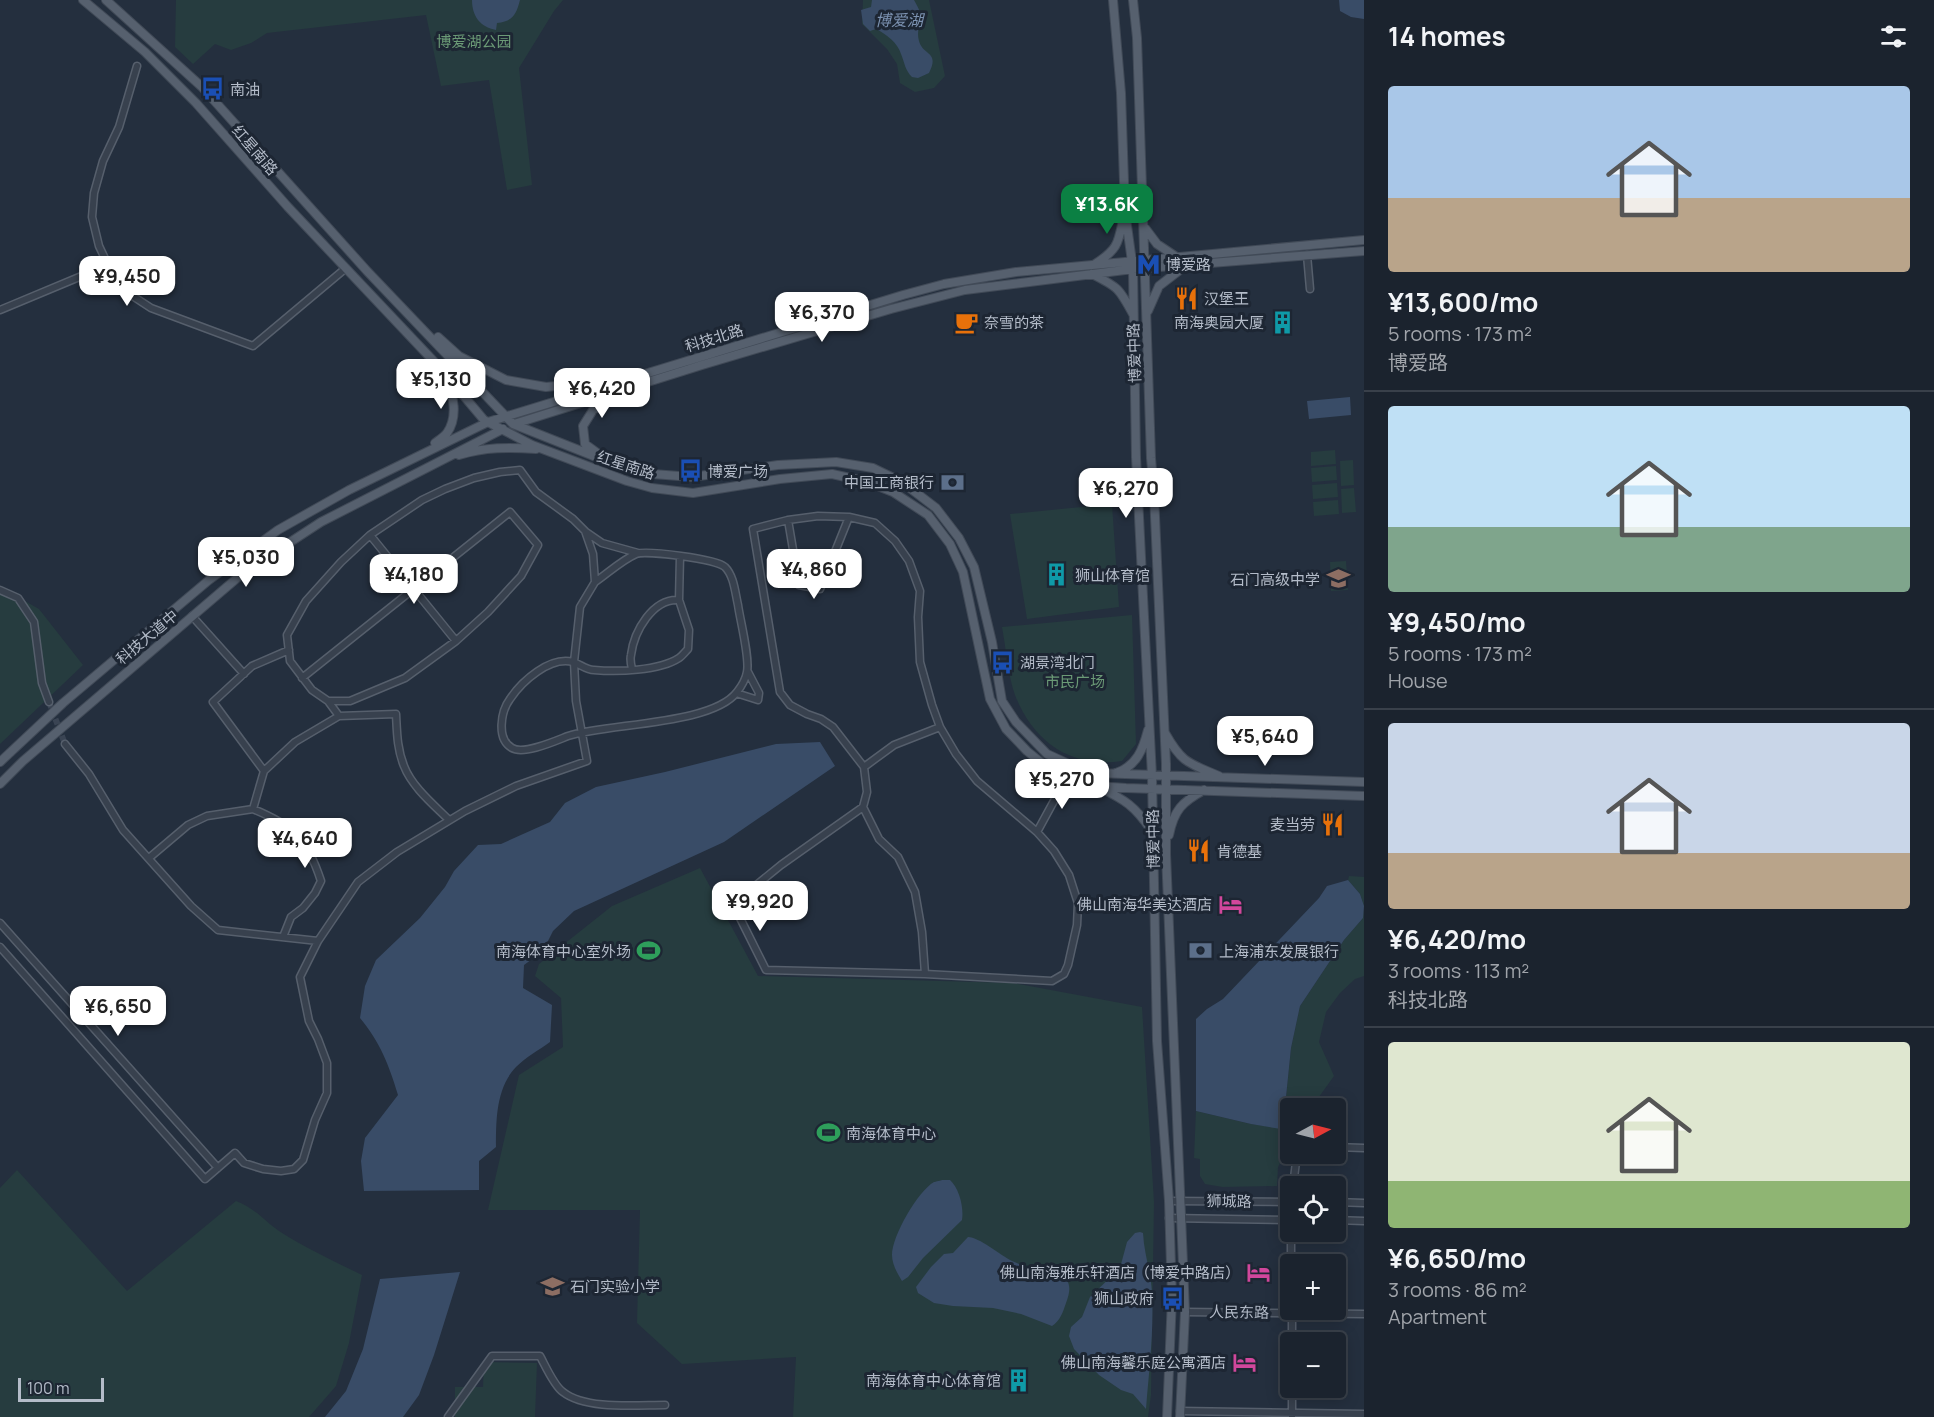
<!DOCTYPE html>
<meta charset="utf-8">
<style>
body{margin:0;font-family:Manrope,"Noto Sans SC",sans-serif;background:#282f3a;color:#f1f3f6;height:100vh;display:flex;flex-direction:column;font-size:22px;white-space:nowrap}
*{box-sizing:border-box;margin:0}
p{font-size:20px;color:#a0a4aa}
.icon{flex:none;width:33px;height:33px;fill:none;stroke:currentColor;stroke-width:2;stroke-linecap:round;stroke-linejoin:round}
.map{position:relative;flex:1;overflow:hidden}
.sheet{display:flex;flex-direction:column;background:#1b232e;width:570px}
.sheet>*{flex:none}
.needle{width:39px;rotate:83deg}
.buttons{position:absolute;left:1280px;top:1098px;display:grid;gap:12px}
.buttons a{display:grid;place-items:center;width:66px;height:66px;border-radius:6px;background:#1b232e;box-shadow:0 3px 15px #0003,0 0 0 2px #39404a;font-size:30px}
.scale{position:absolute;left:18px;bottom:15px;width:86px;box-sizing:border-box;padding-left:6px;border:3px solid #b4bcc9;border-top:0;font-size:16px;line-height:21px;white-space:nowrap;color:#b4bcc9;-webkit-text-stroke:4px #1d2633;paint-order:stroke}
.price{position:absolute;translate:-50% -51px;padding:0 14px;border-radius:12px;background:#fff;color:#222;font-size:20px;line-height:39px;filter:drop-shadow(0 2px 3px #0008)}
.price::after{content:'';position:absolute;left:50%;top:36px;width:18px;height:14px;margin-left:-9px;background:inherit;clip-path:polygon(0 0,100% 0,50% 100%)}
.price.current{background:#0b8043;color:#fff}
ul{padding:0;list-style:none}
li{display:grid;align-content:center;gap:12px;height:318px;padding:0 24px}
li+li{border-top:2px solid #39404a}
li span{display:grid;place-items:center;height:186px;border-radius:6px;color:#555}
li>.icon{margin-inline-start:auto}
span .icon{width:108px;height:108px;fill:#fffc;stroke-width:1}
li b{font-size:26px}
h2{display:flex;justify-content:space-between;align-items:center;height:72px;padding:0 24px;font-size:26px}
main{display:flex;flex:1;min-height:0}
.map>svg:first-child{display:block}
.green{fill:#263c3f}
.water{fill:#394c67}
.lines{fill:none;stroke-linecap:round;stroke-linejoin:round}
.minor-tunnel{stroke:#3a4453;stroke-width:6;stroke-dasharray:6 3;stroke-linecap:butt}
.minor-casing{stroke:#565f6c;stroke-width:9}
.major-casing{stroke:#414a57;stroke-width:10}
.minor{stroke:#38414e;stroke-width:6}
.major{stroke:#56606e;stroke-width:8}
.labels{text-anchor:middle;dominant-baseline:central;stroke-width:6;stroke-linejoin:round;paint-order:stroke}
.park-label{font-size:15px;fill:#6b9a76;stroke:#1d2633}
.poi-label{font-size:15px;fill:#b4bcc9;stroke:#1d2633;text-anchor:start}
.street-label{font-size:15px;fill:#b4bcc9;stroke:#1d2633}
.water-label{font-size:16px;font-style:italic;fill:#7c92b1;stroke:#1d2633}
</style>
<main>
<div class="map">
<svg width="1364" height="1417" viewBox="0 0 1364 1417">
<rect width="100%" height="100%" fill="#242f3e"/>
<path class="green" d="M176 0H563L554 11 519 68 532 185 507 190 489 80 441 86 426 15 267 33 251 43 231 50 215 44 193 64 175 47Z
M863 0H929L945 76 934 88 915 92 900 83 897 64 887 49 862 24Z
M1335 450 1336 464 1311 466V452Z
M1353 460 1354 485 1341 486 1340 461Z
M1336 466 1337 480 1312 482 1311 468Z
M1337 483 1338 497 1313 499 1312 485Z
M1354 488 1356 512 1342 513 1341 489Z
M1338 500 1339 514 1314 516 1313 502Z
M1112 504 1119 607 1027 619 1010 514Z
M1346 561 1348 590 1331 591 1330 562Z
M0 587 39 609 83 665 0 744Z
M1132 615 1136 744 1122 761C1072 769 1033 742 1015 695 1008 676 1006 648 1002 627Z
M700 868 758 976 1013 983 1142 1007 1154 1202 1151 1395 1148 1417H793L796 1357 682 1364 637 1323 640 1210H488L519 1075 563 1047 561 998 535 976 539 964 612 906Z
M1349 876 1364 877V906L1360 894 1348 880Z
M1364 909V976L1355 979 1340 993 1326 1012 1319 1042 1334 1076 1311 1108H1290V1143L1278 1167 1277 1186 1223 1187 1205 1184 1200 1176V1159L1194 1158 1196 1111 1251 1124 1281 1128 1285 1107 1291 1048 1300 1006 1344 940 1363 918Z
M17 1170 127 1291 236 1201C255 1208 263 1220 279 1231 305 1248 334 1261 362 1275L349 1343 336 1386 309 1417H0V1188Z
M484 1362 537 1363 535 1417H455V1387H483Z"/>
<path class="water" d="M472 0H520C516 15 513 21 497 23L496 30C480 27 472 16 472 0Z
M872 0H914C916 4 919 8 920 13 921 22 916 31 919 41 923 56 940 51 929 73L918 78 912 77C905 70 905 64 901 54 898 43 886 34 876 29L870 31 863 24 861 10 871 7Z
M1339 0H1364V19L1351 17 1340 11Z
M1350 397 1351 415 1309 419 1307 401Z
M820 742 835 766 724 842 574 911 553 931 543 951 524 965 523 988 552 1005 550 1042C539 1050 526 1057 516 1067 496 1088 496 1120 496 1147L479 1161V1190L364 1191 361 1161 365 1138 398 1095C389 1065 380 1042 360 1018L365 986 376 960 420 918 445 887 454 871 478 845 501 844 550 822 565 803 596 787 665 772 776 744Z
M1348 880 1360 894 1364 906 1363 918 1344 940 1300 1006 1291 1048 1285 1107 1281 1129 1251 1124 1196 1111V1019L1207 1009 1223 999 1319 898 1327 886Z
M943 1180H950C959 1188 964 1207 962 1220L923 1258 908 1277 902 1281C897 1273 892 1264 892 1255 892 1236 918 1191 934 1182 935 1182 942 1180 943 1180Z
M1140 1232 1143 1233C1144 1254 1151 1272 1152 1293 1154 1332 1149 1371 1146 1409L1133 1394 1121 1390 1099 1375 1074 1349 1069 1336 1071 1327 1082 1317 1090 1297 1120 1268 1127 1242 1135 1233Z
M968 1237C979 1237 1000 1255 1012 1261 1021 1265 1029 1268 1038 1270 1059 1275 1077 1274 1066 1303 1063 1312 1060 1321 1052 1326L1021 1314 993 1308 953 1306 934 1303 918 1293 916 1287 931 1267 944 1254 953 1253Z
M460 1272 434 1355 419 1395 403 1417H325L346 1391 363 1349 380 1279Z"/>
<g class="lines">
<path class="minor-tunnel" d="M49 702 65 744"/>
<defs>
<path id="minor" d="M137 66 119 127 103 161 94 193 92 217 99 246 108 265 125 291 151 308 253 346 346 268
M1307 255 1310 289
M0 310 108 265
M818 516 849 517 875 523 895 541 909 561 920 591 918 617 920 662 932 705 940 727 956 754 977 781 1037 832 1054 851 1069 875 1078 903 1077 925 1068 965 1064 974 1052 981 925 974 766 970 733 904 781 865 863 807 867 792 864 767 833 727 821 719 807 714 790 705 780 692 753 529 788 520Z
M788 520 799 585 820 589 849 517
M586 532 602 543 638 553
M370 535 456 641
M595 582C608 573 622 560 636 554 646 550 716 559 725 567 734 576 735 592 738 605 740 620 750 658 747 672 746 678 741 687 737 692 712 725 609 723 568 736 555 741 524 755 512 748 496 739 501 711 510 699 522 681 550 656 573 662 580 664 586 670 594 670 617 672 659 671 679 658 682 656 685 652 688 649L689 630 679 600C653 598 634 631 631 655 630 659 631 665 632 669
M0 590 18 598 34 622 42 683 49 702
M679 600 680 556
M192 616 244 674
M736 693 758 700 759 693 748 672
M328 701 339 716
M65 744 89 774 123 830 191 906 218 930 318 941 358 882 397 852 465 811 516 786 587 761 576 701 574 662 580 607 595 582 593 554 585 531 573 519 536 492 520 470 500 472 474 478 445 489 422 500 370 535 341 562 306 601 287 635 290 661 312 690 328 701H350L405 678 456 641 488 612 521 576 538 545 510 512 302 678
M864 767 894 745 940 727
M264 771 213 702 252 666 289 650
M863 807 879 839 898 857 915 892 922 932 925 974
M253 809C294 826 307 838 321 881L315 893 303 908 291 917 283 937
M1037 832 1067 777
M149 858 188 825 207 816 253 809 264 771 295 742 339 716 396 714C397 732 397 749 404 766 412 787 434 805 449 820
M0 923 218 1168
M0 947 205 1179 235 1153 244 1163 263 1169 281 1171 294 1169 303 1160 315 1120 327 1093V1063L318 1039 309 1021 300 977 318 941
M1335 1147 1364 1148
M1293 1186 1297 1154
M1169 1201 1290 1202
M1335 1202 1364 1203
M1169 1218 1290 1220
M1335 1220 1364 1221
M1291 1232V1264
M1292 1310V1342
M1185 1312 1364 1314
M1180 1411 1364 1414
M448 1417 492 1356H540C545 1365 554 1386 563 1392 586 1410 636 1405 665 1405
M1292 1417V1388"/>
<path id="major" d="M83 0 145 52 196 103 288 207 442 370 484 420 532 445 627 481 652 488 693 493 780 479 832 474 868 482 893 492 928 515 950 544 963 572 990 699 1006 729 1027 751 1049 769 1067 777 1095 786 1126 788 1364 796
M106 0 202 87 367 271 513 424 624 468 653 474 692 477 778 465 836 462 873 468 902 482 936 508 959 538 974 567 992 642 1002 701 1016 722 1047 754 1073 766 1096 773 1364 782
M1113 0 1121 93 1125 211 1133 269 1136 457 1152 776 1157 1041 1169 1201 1172 1298 1167 1417
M1133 0 1137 38 1151 458 1154 494 1166 764V854L1185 1312 1180 1417
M1145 228 1157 244 1175 256
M1095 264C1120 248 1118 242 1124 215
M1092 274C1118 287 1119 288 1133 314
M1148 311 1159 286 1185 266
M438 337 459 356 506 380 546 387 613 380
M514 424 702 365 891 309 965 290 1133 269 1364 251
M435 443C439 440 444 437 447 433 458 417 454 396 446 379
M459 455C485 447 509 447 536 449
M600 455 585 444 583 426 593 410 623 393
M1165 733C1182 763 1188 763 1219 776
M0 762 63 703 209 580 278 530 349 490 488 422 903 295 944 284 1016 272 1364 240
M1116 773C1137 766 1143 749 1148 730
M0 784 23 761 243 573 321 522 503 429
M1099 787C1125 800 1135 806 1151 830
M1169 835C1174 810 1182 802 1204 790"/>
</defs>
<use href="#minor" class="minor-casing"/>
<use href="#major" class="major-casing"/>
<use href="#minor" class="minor"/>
<use href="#major" class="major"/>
</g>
<defs>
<symbol id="bus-bare" viewBox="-9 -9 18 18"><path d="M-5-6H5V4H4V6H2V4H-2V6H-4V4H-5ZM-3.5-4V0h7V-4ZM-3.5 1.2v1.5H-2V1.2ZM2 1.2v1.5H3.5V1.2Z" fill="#1a4fb4" stroke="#1d2633" stroke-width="2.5" paint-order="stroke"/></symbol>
<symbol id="metro-bare" viewBox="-9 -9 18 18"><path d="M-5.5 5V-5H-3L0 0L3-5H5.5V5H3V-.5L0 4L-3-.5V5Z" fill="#1a4fb4" stroke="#1d2633" stroke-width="2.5" paint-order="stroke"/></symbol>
<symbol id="restaurant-bare" viewBox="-9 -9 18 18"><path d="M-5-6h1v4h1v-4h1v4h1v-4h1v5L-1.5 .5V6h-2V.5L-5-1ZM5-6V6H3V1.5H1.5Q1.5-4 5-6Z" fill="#e8710a" stroke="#1d2633" stroke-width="2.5" paint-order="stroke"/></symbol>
<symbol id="cafe-bare" viewBox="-9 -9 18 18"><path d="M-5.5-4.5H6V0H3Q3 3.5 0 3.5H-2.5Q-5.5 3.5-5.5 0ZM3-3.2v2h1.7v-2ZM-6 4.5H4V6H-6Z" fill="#e8710a" stroke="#1d2633" stroke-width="2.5" paint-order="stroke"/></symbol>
<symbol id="building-bare" viewBox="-9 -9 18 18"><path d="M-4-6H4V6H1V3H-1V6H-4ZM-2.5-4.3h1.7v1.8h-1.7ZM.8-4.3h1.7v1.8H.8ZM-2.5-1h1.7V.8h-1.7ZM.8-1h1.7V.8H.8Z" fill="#0f9aa8" stroke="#1d2633" stroke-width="2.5" paint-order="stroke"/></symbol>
<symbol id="bank-bare" viewBox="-9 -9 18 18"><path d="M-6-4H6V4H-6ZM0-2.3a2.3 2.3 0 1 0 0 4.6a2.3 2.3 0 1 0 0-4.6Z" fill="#5c6f8a" stroke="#1d2633" stroke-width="2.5" paint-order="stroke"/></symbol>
<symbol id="school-bare" viewBox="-9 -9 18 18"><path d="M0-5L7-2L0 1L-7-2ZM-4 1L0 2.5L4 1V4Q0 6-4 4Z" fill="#8d6e63" stroke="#1d2633" stroke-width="2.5" paint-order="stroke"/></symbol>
<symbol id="hotel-bare" viewBox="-9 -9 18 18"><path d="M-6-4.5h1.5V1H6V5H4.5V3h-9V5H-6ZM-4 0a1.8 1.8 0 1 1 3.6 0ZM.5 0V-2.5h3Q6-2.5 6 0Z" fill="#d1479c" stroke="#1d2633" stroke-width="2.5" paint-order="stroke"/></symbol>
<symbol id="stadium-bare" viewBox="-9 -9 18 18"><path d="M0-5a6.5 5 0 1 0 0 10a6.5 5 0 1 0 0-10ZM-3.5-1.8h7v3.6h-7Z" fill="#2e9e5b" stroke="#1d2633" stroke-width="2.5" paint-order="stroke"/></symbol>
</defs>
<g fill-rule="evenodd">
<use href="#bus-bare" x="196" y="72" width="33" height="33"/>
<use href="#metro-bare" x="1132" y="248" width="33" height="33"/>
<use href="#restaurant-bare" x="1170" y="282" width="33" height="33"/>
<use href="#cafe-bare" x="950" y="306" width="33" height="33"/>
<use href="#building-bare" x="1266" y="306" width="33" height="33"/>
<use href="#bus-bare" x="674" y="454" width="33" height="33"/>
<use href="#bank-bare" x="936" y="466" width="33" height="33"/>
<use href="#building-bare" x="1040" y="558" width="33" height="33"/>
<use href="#school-bare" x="1322" y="562" width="33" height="33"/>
<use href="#bus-bare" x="986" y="646" width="33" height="33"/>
<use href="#restaurant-bare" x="1316" y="808" width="33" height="33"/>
<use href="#restaurant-bare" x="1182" y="834" width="33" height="33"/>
<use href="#hotel-bare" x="1214" y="888" width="33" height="33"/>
<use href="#stadium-bare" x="632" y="934" width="33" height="33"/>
<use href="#bank-bare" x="1184" y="934" width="33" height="33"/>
<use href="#stadium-bare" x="812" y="1116" width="33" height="33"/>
<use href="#hotel-bare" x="1242" y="1256" width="33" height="33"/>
<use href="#school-bare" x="536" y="1270" width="33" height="33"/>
<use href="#bus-bare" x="1156" y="1282" width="33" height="33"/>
<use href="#hotel-bare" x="1228" y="1346" width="33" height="33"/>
<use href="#building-bare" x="1002" y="1364" width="33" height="33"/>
</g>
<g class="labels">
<g class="park-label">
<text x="474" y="41">博爱湖公园</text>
<text x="1075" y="681">市民广场</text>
</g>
<g class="poi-label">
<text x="230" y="89">南油</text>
<text x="1166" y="264">博爱路</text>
<text x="1204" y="298">汉堡王</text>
<text x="984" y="322">奈雪的茶</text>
<text x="1264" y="322" text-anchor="end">南海奥园大厦</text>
<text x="708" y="471">博爱广场</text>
<text x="934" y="482" text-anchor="end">中国工商银行</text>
<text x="1075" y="575">狮山体育馆</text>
<text x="1320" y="579" text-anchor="end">石门高级中学</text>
<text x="1020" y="662">湖景湾北门</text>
<text x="1315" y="824" text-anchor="end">麦当劳</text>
<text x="1217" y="851">肯德基</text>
<text x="1212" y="904" text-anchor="end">佛山南海华美达酒店</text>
<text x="631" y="951" text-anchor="end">南海体育中心室外场</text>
<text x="1219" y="951">上海浦东发展银行</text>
<text x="846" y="1133">南海体育中心</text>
<text x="1240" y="1272" text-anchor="end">佛山南海雅乐轩酒店（博爱中路店）</text>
<text x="570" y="1286">石门实验小学</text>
<text x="1154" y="1298" text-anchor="end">狮山政府</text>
<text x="1226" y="1362" text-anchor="end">佛山南海馨乐庭公寓酒店</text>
<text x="1001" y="1380" text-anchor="end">南海体育中心体育馆</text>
</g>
<g class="street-label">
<text transform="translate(255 150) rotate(49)">红星南路</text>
<text transform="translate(714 338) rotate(-17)">科技北路</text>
<text transform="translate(1134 353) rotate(-92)">博爱中路</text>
<text transform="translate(626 465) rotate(18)">红星南路</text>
<text transform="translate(147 637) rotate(-40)">科技大道中</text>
<text transform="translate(1153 839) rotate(-91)">博爱中路</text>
<text transform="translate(1229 1201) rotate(1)">狮城路</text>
<text transform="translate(1239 1312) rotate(1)">人民东路</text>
</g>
<g class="water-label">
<text x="899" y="20">博爱湖</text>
</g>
</g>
</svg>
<div class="buttons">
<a><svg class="needle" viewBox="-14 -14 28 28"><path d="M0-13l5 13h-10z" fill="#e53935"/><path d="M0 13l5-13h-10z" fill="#a0a4aa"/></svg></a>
<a><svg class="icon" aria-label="locate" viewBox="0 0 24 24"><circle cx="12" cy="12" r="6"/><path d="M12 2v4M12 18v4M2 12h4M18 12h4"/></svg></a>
<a>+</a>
<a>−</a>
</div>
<div class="scale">100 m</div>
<b class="price current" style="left:1107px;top:235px">¥13.6K</b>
<b class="price" style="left:127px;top:307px">¥9,450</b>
<b class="price" style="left:822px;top:343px">¥6,370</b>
<b class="price" style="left:441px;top:410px">¥5,130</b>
<b class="price" style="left:602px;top:419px">¥6,420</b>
<b class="price" style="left:1126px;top:519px">¥6,270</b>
<b class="price" style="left:246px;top:588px">¥5,030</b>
<b class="price" style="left:814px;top:600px">¥4,860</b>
<b class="price" style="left:414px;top:605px">¥4,180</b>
<b class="price" style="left:1265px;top:767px">¥5,640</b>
<b class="price" style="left:1062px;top:810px">¥5,270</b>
<b class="price" style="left:305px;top:869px">¥4,640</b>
<b class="price" style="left:760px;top:932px">¥9,920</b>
<b class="price" style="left:118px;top:1037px">¥6,650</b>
</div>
<section class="sheet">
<h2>14 homes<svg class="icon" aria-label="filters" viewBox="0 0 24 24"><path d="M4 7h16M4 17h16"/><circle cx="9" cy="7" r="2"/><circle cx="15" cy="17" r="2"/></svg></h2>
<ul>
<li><span style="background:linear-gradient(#a9c7e8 60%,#b9a48a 0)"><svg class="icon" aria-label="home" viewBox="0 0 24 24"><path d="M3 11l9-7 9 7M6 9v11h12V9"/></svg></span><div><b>¥13,600/mo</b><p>5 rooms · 173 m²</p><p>博爱路</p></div></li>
<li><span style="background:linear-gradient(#bfe0f5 65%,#7fa58c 0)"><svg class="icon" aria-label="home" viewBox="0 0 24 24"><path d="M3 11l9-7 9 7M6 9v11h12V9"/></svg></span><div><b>¥9,450/mo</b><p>5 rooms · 173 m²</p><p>House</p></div></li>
<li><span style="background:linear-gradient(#c9d6e8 70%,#b9a48a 0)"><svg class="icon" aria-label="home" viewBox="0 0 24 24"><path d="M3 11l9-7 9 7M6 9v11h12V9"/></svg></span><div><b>¥6,420/mo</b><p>3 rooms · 113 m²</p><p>科技北路</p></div></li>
<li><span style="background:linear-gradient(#dfe7d0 75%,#8fb573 0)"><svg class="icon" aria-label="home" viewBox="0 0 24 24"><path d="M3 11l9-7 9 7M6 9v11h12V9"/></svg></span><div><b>¥6,650/mo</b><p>3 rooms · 86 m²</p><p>Apartment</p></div></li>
</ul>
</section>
</main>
